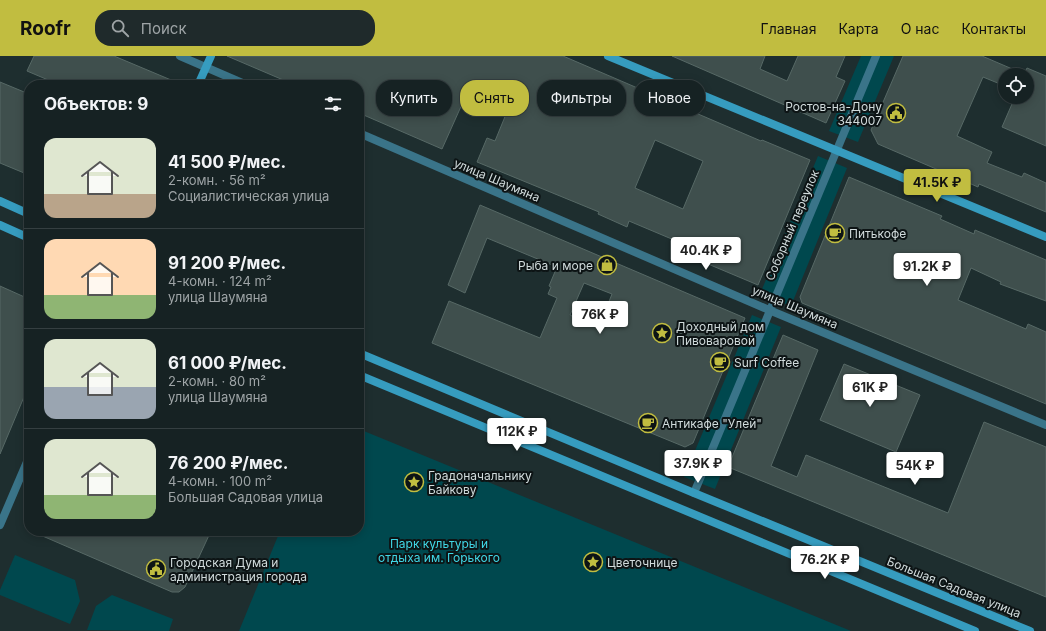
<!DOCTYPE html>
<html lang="ru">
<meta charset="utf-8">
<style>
body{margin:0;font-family:Inter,sans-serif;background:#1f2a2b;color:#f1f3f6;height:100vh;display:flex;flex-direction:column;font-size:15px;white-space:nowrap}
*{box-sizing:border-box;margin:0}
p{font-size:13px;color:#9ea4a6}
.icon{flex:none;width:22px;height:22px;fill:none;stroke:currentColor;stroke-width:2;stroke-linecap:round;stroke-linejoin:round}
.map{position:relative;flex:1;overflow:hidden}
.details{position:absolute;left:24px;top:24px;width:340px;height:456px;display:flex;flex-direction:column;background:#162223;border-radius:16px;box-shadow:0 2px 10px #0003,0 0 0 1px #353f41}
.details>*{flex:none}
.guide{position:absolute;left:376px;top:24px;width:380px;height:36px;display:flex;gap:8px}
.tools{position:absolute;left:998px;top:12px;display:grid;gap:8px}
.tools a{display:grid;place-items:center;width:36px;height:36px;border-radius:50%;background:#162223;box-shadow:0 2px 10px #0003,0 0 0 1px #353f41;font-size:20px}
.price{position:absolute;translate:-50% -34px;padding:0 9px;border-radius:4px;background:#fff;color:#222;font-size:13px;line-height:26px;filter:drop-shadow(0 1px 2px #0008)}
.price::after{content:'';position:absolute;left:50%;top:24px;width:12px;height:9px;margin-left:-6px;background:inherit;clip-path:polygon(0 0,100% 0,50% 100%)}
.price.on{background:#c1bd40;color:#111}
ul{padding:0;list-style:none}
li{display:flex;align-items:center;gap:12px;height:100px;padding:0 20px}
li+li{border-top:1px solid #353f41}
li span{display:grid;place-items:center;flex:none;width:112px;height:80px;border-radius:12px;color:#555}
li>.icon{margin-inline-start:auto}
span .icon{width:48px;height:48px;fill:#fffc;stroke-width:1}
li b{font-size:17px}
h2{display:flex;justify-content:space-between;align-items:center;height:48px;padding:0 20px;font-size:17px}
.tag{padding:0 14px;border-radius:16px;background:#162223;box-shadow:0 2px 10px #0003,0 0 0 1px #353f41;font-size:14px;line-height:36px}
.tag.on{background:#c1bd40;color:#111}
header{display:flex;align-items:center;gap:24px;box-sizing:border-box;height:56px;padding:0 20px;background:#c1bd40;color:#111}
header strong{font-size:19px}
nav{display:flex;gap:22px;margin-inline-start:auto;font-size:14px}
.search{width:280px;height:36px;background:#1f2a2b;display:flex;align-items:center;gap:10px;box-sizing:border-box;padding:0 14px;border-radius:16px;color:#9ea4a6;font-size:15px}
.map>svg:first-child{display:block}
.green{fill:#00484e}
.building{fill:#3f4f4d;stroke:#576966;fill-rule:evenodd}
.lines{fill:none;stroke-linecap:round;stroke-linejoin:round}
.street{stroke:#3a7489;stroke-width:8}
.secondary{stroke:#369cbf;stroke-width:8}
.labels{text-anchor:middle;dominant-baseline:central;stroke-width:4;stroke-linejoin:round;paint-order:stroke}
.poi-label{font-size:12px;fill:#d1dbdc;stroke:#0d1415;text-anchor:start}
.street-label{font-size:12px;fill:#d1dbdc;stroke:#0d1415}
.park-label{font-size:12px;fill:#40d7e6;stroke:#0d1415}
</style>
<header>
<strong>Roofr</strong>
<div class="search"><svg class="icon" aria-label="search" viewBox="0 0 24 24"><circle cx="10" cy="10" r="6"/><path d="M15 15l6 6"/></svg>Поиск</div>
<nav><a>Главная</a><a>Карта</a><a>О нас</a><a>Контакты</a></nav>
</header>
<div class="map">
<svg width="1046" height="575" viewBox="0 0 1046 575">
<rect width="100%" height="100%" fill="#1e2e2f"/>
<path class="green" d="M861 0H894L858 86 829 75Z
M818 100 847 112 791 250 760 238Z
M752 259 781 271 715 433 684 421Z
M359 373 851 575H239L280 475H359Z
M15 499 75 524 80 545 70 568 0 539V534Z
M112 539 173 563 169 575 87 574 96 550Z"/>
<path class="building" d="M34 0H114L183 29H60L27 15Z
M227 0H563L761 85 762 84 810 104 758 229 708 208 712 200 629 165 627 171 598 158 599 156 477 106 487 82 495 85 511 46 471 28 442 93 359 57V29H295ZM655 84 703 105 683 153 635 132Z
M672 0H765L760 13 787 25 798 0H845L836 21 845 25 826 67Z
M903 0H982L1024 18 1027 12 1046 20V90L1002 71 1015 41H1027V19H1005V30L983 21 957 80 992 96 987 107 1022 121 1024 117 1046 127V156L979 128 978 131 878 88 871 74Z
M0 26 29 38V119L0 107Z
M849 121 942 160 940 163 974 178 975 174 1046 204V245L1000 228 1001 226 971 212 958 244 1026 273 1028 268 1046 276V348L802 247 800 241Z
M480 149 745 262 693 387 685 391 432 287 449 245 540 282 557 242 548 238 551 231 549 230 557 211 487 182 465 237 448 229ZM584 227 612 238 598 273 570 259Z
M0 230 29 243V329L0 398Z
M783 279 818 294 771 410 797 421 806 399 948 457 984 366 1046 391V541L728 411Z
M844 308 920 339 896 396 820 364Z
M31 475H211L185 531 179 536H172Z"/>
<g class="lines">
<path class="street" d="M180 0 247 29
M359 77 769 254 1046 369
M694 437 876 0
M0 469 29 401"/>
<path class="secondary" d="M608 0 1046 181
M198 29 211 0
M0 145 29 158
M0 169 29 182
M359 297 694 437 1030 575
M359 319 975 575"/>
</g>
<defs>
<symbol id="civic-ring" viewBox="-11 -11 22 22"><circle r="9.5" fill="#0d1415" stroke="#c1bd40" stroke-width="1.5"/><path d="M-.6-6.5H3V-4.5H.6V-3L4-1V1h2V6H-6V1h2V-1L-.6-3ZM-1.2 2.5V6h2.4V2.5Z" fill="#c1bd40"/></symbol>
<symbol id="cafe-ring" viewBox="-11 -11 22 22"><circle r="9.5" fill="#0d1415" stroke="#c1bd40" stroke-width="1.5"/><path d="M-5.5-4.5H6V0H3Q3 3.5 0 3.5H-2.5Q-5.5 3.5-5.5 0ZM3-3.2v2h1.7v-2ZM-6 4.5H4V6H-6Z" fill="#c1bd40"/></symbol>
<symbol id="shop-ring" viewBox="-11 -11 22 22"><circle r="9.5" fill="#0d1415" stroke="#c1bd40" stroke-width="1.5"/><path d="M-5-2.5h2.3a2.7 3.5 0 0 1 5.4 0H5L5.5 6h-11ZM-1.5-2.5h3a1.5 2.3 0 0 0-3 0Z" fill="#c1bd40"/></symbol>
<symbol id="sight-ring" viewBox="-11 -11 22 22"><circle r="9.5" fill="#0d1415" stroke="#c1bd40" stroke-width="1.5"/><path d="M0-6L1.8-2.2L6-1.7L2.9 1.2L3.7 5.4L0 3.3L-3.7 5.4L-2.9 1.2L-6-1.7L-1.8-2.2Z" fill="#c1bd40"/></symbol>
</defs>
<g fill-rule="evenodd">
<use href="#civic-ring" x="885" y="46" width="22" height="22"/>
<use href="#cafe-ring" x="824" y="166" width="22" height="22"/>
<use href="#shop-ring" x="596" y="198" width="22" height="22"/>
<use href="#sight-ring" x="651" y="266" width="22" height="22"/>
<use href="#cafe-ring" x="709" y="295" width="22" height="22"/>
<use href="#cafe-ring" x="637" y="356" width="22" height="22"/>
<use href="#sight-ring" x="403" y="415" width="22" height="22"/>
<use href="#sight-ring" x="582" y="495" width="22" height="22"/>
<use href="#civic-ring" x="145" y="502" width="22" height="22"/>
</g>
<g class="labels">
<g class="poi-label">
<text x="882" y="50" text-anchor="end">Ростов-на-Дону<tspan x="882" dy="14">344007</tspan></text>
<text x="849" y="177">Питькофе</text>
<text x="593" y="209" text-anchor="end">Рыба и море</text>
<text x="676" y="270">Доходный дом<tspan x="676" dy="14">Пивоваровой</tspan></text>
<text x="734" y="306">Surf Coffee</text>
<text x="662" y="367">Антикафе "Улей"</text>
<text x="428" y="419">Градоначальнику<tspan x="428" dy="14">Байкову</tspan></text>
<text x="170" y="506">Городская Дума и<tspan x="170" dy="14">администрация города</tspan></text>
<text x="607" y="506">Цветочнице</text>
</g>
<g class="street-label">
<text transform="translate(497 124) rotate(23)">улица Шаумяна</text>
<text transform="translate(792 169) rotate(-67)">Соборный переулок</text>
<text transform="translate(795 251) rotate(23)">улица Шаумяна</text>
<text transform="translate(954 531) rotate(22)">Большая Садовая улица</text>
</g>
<g class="park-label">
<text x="439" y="487">Парк культуры и<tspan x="439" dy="14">отдыха им. Горького</tspan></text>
</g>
</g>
</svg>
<div class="tools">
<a><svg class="icon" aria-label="locate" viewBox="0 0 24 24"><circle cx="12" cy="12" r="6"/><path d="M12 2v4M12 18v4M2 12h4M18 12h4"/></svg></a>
</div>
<b class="price on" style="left:937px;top:147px">41.5K ₽</b>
<b class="price" style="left:706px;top:215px">40.4K ₽</b>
<b class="price" style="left:927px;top:231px">91.2K ₽</b>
<b class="price" style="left:600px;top:279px">76K ₽</b>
<b class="price" style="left:870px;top:352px">61K ₽</b>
<b class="price" style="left:517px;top:396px">112K ₽</b>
<b class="price" style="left:698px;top:428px">37.9K ₽</b>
<b class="price" style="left:915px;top:430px">54K ₽</b>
<b class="price" style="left:825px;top:524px">76.2K ₽</b>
<div class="guide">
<a class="tag">Купить</a>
<a class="tag on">Снять</a>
<a class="tag">Фильтры</a>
<a class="tag">Новое</a>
</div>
<section class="details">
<h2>Объектов: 9<svg class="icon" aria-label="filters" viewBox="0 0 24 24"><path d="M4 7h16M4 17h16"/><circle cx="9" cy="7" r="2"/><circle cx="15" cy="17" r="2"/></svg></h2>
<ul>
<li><span style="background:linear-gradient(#dfe7d0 70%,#b9a48a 0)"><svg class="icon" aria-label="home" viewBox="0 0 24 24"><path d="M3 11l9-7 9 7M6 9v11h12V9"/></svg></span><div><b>41 500 ₽/мес.</b><p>2-комн. · 56 m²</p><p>Социалистическая улица</p></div></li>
<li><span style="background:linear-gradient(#ffd9b3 70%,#8fb573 0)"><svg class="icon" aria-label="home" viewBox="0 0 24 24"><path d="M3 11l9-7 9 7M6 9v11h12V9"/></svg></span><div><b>91 200 ₽/мес.</b><p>4-комн. · 124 m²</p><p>улица Шаумяна</p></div></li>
<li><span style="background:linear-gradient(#dfe7d0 60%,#9aa5b1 0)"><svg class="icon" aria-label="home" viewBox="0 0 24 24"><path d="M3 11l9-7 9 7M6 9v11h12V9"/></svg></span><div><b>61 000 ₽/мес.</b><p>2-комн. · 80 m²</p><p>улица Шаумяна</p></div></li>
<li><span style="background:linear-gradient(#dfe7d0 70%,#8fb573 0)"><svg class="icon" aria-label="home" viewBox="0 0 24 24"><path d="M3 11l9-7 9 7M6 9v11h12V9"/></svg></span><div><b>76 200 ₽/мес.</b><p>4-комн. · 100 m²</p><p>Большая Садовая улица</p></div></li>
</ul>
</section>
</div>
